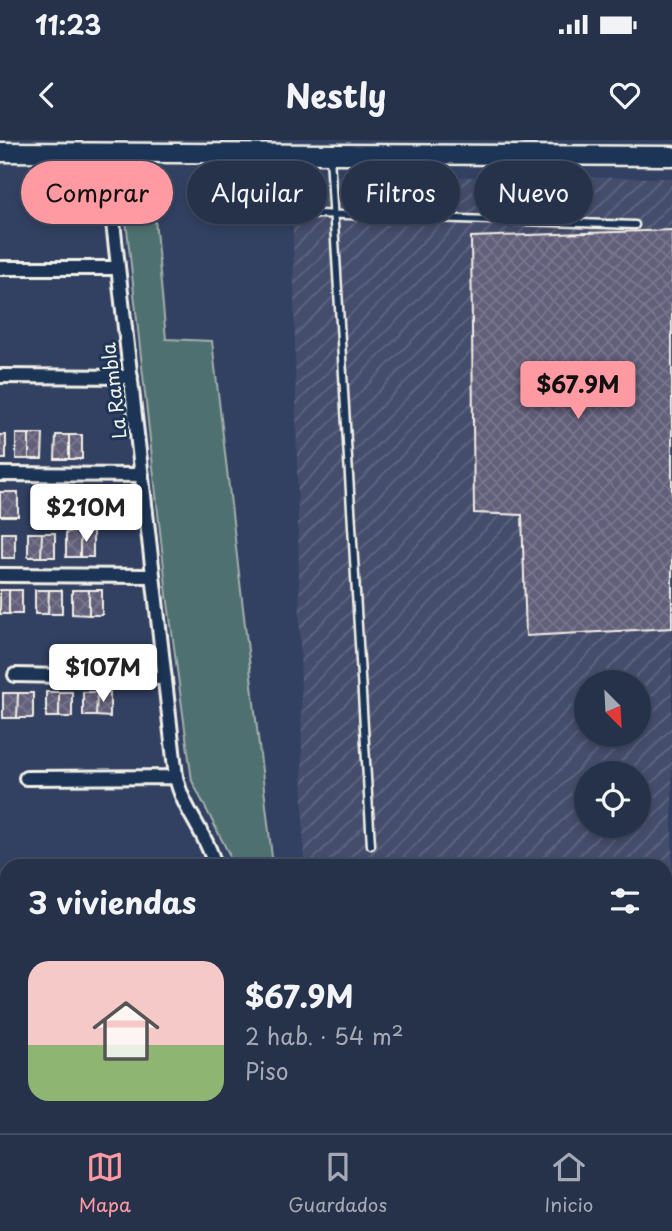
<!DOCTYPE html>
<html lang="es">
<meta charset="utf-8">
<style>
body{margin:0;font-family:"Playpen Sans",sans-serif;background:#323d54;color:#f1f3f6;height:100vh;display:flex;flex-direction:column;font-size:26px;white-space:nowrap}
*{box-sizing:border-box;margin:0}
p{font-size:23px;color:#a4a9b5}
.icon{flex:none;width:38px;height:38px;fill:none;stroke:currentColor;stroke-width:2;stroke-linecap:round;stroke-linejoin:round}
.map{position:relative;flex:1;overflow:hidden}
.panel{position:absolute;left:0px;top:719px;width:672px;height:275px;display:flex;flex-direction:column;background:#26314a;border-radius:21px 21px 0 0;box-shadow:0 4px 10px #0003,0 0 0 2px #424c62}
.panel>*{flex:none}
.top-card{position:absolute;left:21px;top:21px;width:630px;height:63px;display:flex;gap:14px}
.needle{width:46px;rotate:156deg}
.buttons{position:absolute;left:574px;top:530px;display:grid;gap:14px}
.buttons a{display:grid;place-items:center;width:77px;height:77px;border-radius:50%;background:#26314a;box-shadow:0 4px 10px #0003,0 0 0 2px #424c62;font-size:35px}
.price{position:absolute;translate:-50% -60px;padding:0 16px;border-radius:7px;background:#fff;color:#222;font-size:23px;line-height:46px;filter:drop-shadow(0 2px 4px #0008)}
.price::after{content:'';position:absolute;left:50%;top:42px;width:21px;height:16px;margin-left:-10px;background:inherit;clip-path:polygon(0 0,100% 0,50% 100%)}
.price.current{background:#ff9aa2;color:#111}
ul{padding:0;list-style:none}
li{display:flex;align-items:center;gap:21px;height:175px;padding:0 28px}
li+li{border-top:2px solid #424c62}
li span{display:grid;place-items:center;flex:none;width:196px;height:140px;border-radius:21px;color:#555}
li>.icon{margin-inline-start:auto}
span .icon{width:84px;height:84px;fill:#fffc;stroke-width:1}
li b{font-size:30px}
h2{display:flex;justify-content:space-between;align-items:center;height:84px;padding:0 28px;font-size:30px}
.pill{padding:0 24px;border-radius:32px;background:#26314a;box-shadow:0 4px 10px #0003,0 0 0 2px #424c62;font-size:24px;line-height:63px}
.pill.current{background:#ff9aa2;color:#111}
.status{display:flex;justify-content:space-between;align-items:center;height:49px;padding:0 35px;background:#26314a;direction:ltr}
.status svg{height:19px;fill:currentColor}
header{display:flex;justify-content:space-between;align-items:center;height:91px;padding:0 28px;background:#26314a;font-size:32px;font-weight:700}
.tabs{display:flex;justify-content:space-around;align-items:center;height:98px;border-top:2px solid #424c62;background:#26314a;font-size:19px;color:#a4a9b5}
.tabs a{display:grid;justify-items:center;gap:4px}
.tabs .current{color:#ff9aa2}
.map>svg:first-child{display:block}
.industrial{fill:url(#industrial-furrows);fill-rule:evenodd}
.park{fill:#50706f;stroke:#a2b0ac;stroke-width:2}
.building{fill:url(#building-cross-hatch);stroke:#f4f1e8;stroke-width:2}
.lines{fill:none;stroke-linecap:round;stroke-linejoin:round}
.service-casing{stroke:#f4f1e8;stroke-width:11}
.minor-casing{stroke:#f4f1e8;stroke-width:18}
.secondary-casing{stroke:#f4f1e8;stroke-width:23}
.service{stroke:#1d3557;stroke-width:6}
.minor{stroke:#1d3557;stroke-width:12}
.secondary{stroke:#1d3557;stroke-width:18}
.labels{text-anchor:middle;dominant-baseline:central;stroke-width:6;stroke-linejoin:round;paint-order:stroke}
.street-label{font-size:19px;fill:#f4f1e8;stroke:#1d3557}
</style>
<div class="status"><b>11:23</b><svg viewBox="0 0 49 12"><path d="M0 12V9h3v3zM5 12V6h3v6zM10 12V3h3v9zM15 12V0h3v12zM26 1h20v11H26zM47 4h2v5h-2z"/></svg></div>
<header><svg class="icon" aria-label="back" viewBox="0 0 24 24"><path d="M15 5l-7 7 7 7"/></svg>Nestly<svg class="icon" aria-label="heart" viewBox="0 0 24 24"><path d="M12 20l-8-8c-3-5 5-10 8-4 3-6 11-1 8 4z"/></svg></header>
<div class="map">
<svg width="672" height="993" viewBox="0 0 672 993">
<defs>
<pattern id="industrial-furrows" width="10" height="10" patternUnits="userSpaceOnUse" patternTransform="scale(1.75)"><rect width="10" height="10" fill="#444d6c"/><path d="M-1 1l2-2M0 10L10 0M9 11l2-2" fill="none" stroke="#606781"/></pattern>
<pattern id="building-cross-hatch" width="8" height="8" patternUnits="userSpaceOnUse" patternTransform="scale(1.75)"><rect width="8" height="8" fill="#625e7a"/><path d="M0 0l8 8M0 8l8-8" fill="none" stroke="#79768d"/></pattern>
</defs>
<rect width="100%" height="100%" fill="#324162"/>
<filter id="ink" filterUnits="userSpaceOnUse"><feTurbulence type="fractalNoise" baseFrequency=".0143" numOctaves="2"/><feDisplacementMap in="SourceGraphic" scale="14" xChannelSelector="R" yChannelSelector="G"/><feConvolveMatrix kernelMatrix="1 2 1 2 8 2 1 2 1" color-interpolation-filters="sRGB"/></filter>
<g filter="url(#ink)">
<path class="industrial" d="M292 36 672 38V993H309V987H665V726H304ZM586 542H639V595H586ZM586 634H639V686H586Z"/>
<path class="park" d="M121 34 151 35 166 199 212 201 273 726H230L229 714 192 641 167 455Z"/>
<path class="building" d="M672 90V488L526 496 522 375 474 373 471 97Z
M16 294H29V319H16Z
M29 294H43L42 319H29Z
M0 295H6V319H0Z
M56 295H69V319H55Z
M69 295H82V319H69Z
M0 352H18V376H0Z
M66 392H80V417H66Z
M80 392H93V417H80Z
M2 393H15V418H2Z
M28 393H42L41 417H28Z
M42 393H55V417H41Z
M0 450H9V474H0Z
M9 450H22V474H9Z
M35 450H49L48 474H35Z
M49 450H62V474H48Z
M72 450H89V475L72 474Z
M89 450H102V475H89Z
M46 552H59V577H46Z
M59 552H72V577H59Z
M83 552H97L96 576H83Z
M97 552H110V577L96 576Z
M3 553H18L17 578H3Z
M18 553H33V578H17Z"/>
<g class="lines">
<defs>
<path id="service" d="M330 16 371 705
M234 71 635 85"/>
<path id="minor" d="M105 12 176 637C183 670 207 694 215 726
M0 128H118
M0 236 131 237
M0 334 142 335
M0 435 153 436
M15 535 165 538
M26 638 176 637
M239 987 240 993"/>
<path id="secondary" d="M0 12 672 16"/>
</defs>
<use href="#service" class="service-casing"/>
<use href="#minor" class="minor-casing"/>
<use href="#secondary" class="secondary-casing"/>
<use href="#service" class="service"/>
<use href="#minor" class="minor"/>
<use href="#secondary" class="secondary"/>
</g>
</g>
<g class="labels">
<g class="street-label">
<text transform="translate(113 251) rotate(-97)">La Rambla</text>
</g>
</g>
</svg>
<div class="buttons">
<a><svg class="needle" viewBox="-14 -14 28 28"><path d="M0-13l5 13h-10z" fill="#e53935"/><path d="M0 13l5-13h-10z" fill="#a4a9b5"/></svg></a>
<a><svg class="icon" aria-label="locate" viewBox="0 0 24 24"><circle cx="12" cy="12" r="6"/><path d="M12 2v4M12 18v4M2 12h4M18 12h4"/></svg></a>
</div>
<b class="price current" style="left:578px;top:281px">$67.9M</b>
<b class="price" style="left:86px;top:404px">$210M</b>
<b class="price" style="left:103px;top:564px">$107M</b>
<div class="top-card">
<a class="pill current">Comprar</a>
<a class="pill">Alquilar</a>
<a class="pill">Filtros</a>
<a class="pill">Nuevo</a>
</div>
<section class="panel">
<h2>3 viviendas<svg class="icon" aria-label="filters" viewBox="0 0 24 24"><path d="M4 7h16M4 17h16"/><circle cx="9" cy="7" r="2"/><circle cx="15" cy="17" r="2"/></svg></h2>
<ul>
<li><span style="background:linear-gradient(#f6c9c9 60%,#8fb573 0)"><svg class="icon" aria-label="home" viewBox="0 0 24 24"><path d="M3 11l9-7 9 7M6 9v11h12V9"/></svg></span><div><b>$67.9M</b><p>2 hab. · 54 m²</p><p>Piso</p></div></li>
</ul>
</section>
</div>
<nav class="tabs">
<a class="current"><svg class="icon" aria-label="map" viewBox="0 0 24 24"><path d="M3 6l6-2 6 2 6-2v14l-6 2-6-2-6 2zM9 4v14M15 6v14"/></svg>Mapa</a>
<a><svg class="icon" aria-label="saved" viewBox="0 0 24 24"><path d="M7 4h10v16l-5-4-5 4z"/></svg>Guardados</a>
<a><svg class="icon" aria-label="home" viewBox="0 0 24 24"><path d="M3 11l9-7 9 7M6 9v11h12V9"/></svg>Inicio</a>
</nav>
